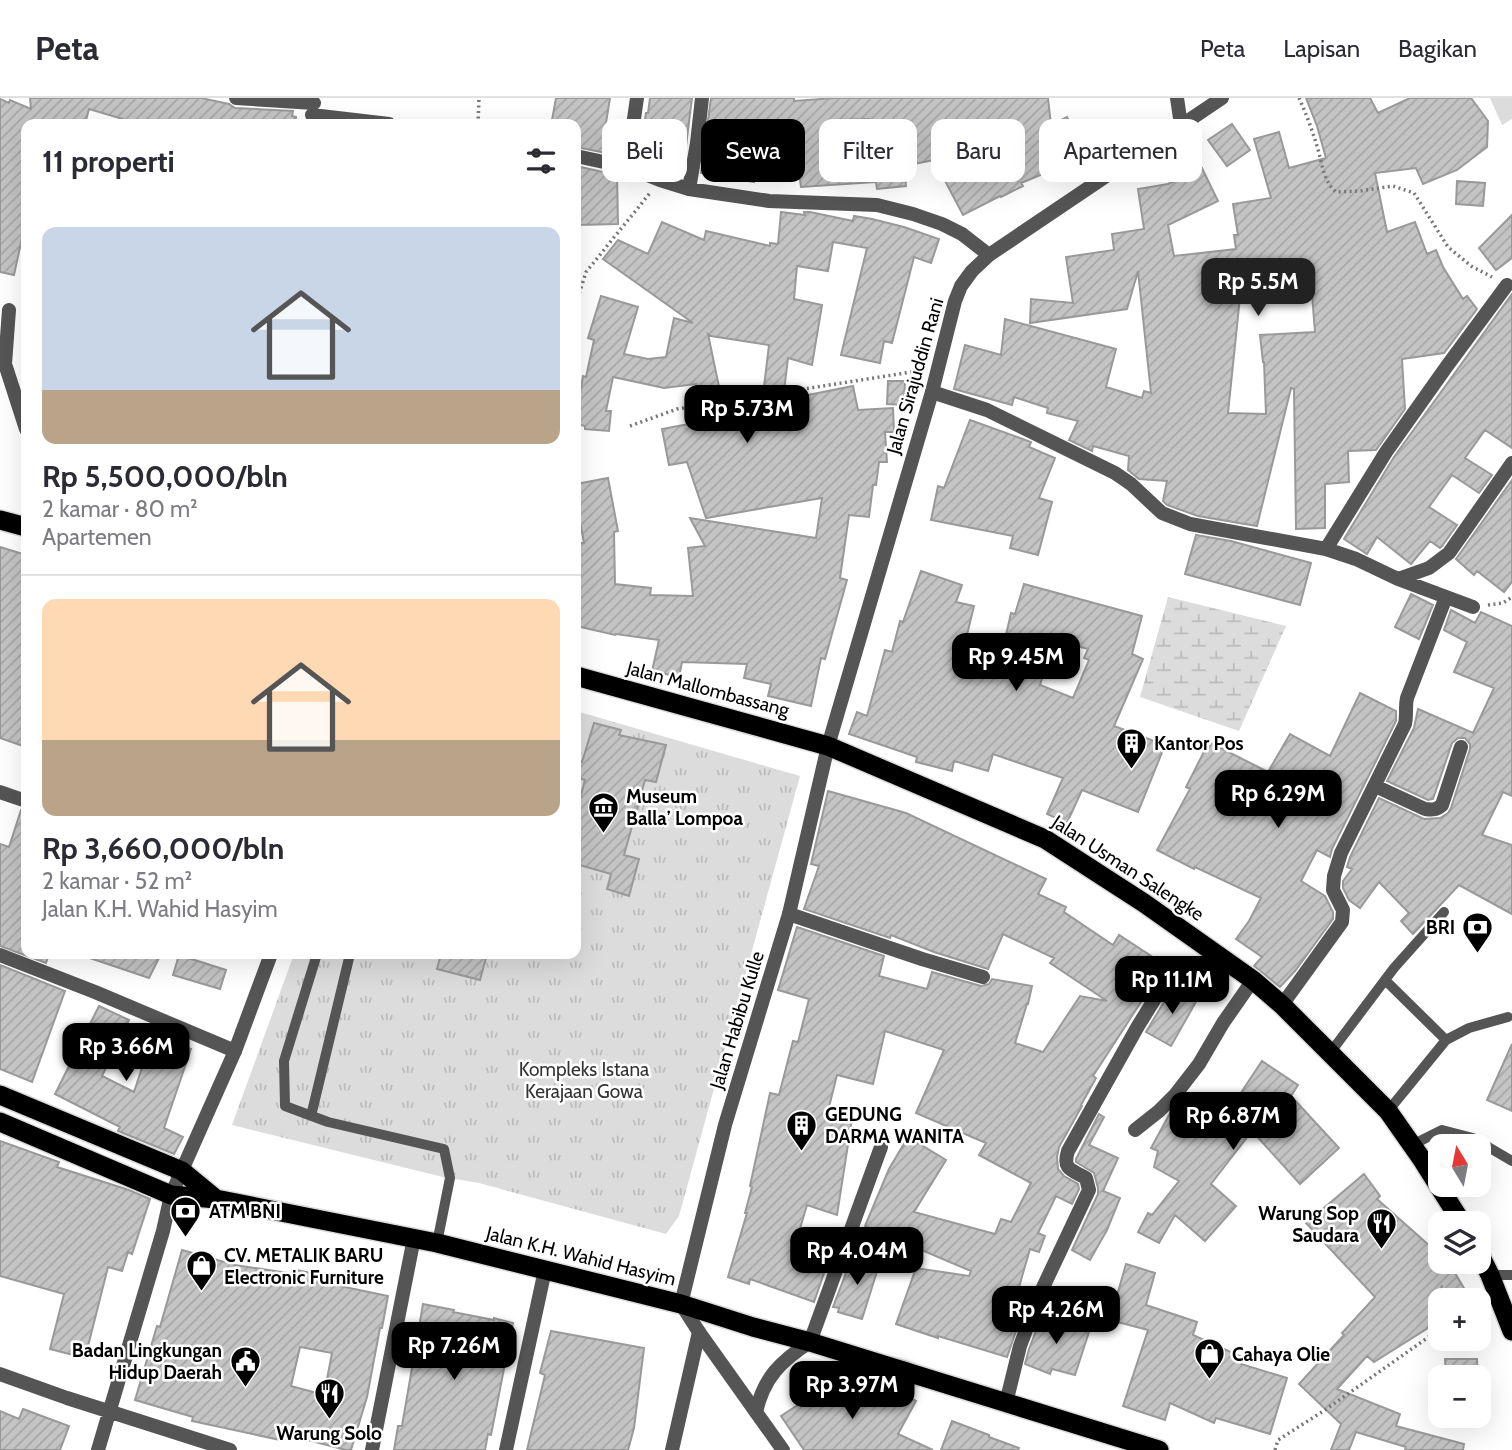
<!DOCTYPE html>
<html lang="id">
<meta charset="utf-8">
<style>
body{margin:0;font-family:Cabin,sans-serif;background:#f7f7f7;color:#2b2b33;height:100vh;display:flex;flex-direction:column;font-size:26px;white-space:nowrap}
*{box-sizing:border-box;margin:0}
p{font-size:23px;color:#7c7c81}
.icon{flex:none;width:38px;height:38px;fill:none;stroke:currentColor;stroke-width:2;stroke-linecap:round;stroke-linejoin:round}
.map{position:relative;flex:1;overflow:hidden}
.drawer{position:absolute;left:21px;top:21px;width:560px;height:840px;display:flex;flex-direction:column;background:#fff;border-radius:14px;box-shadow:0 7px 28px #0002}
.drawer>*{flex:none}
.top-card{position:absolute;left:602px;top:21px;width:665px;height:63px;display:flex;gap:14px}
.needle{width:46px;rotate:350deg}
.buttons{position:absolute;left:1428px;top:1036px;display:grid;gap:14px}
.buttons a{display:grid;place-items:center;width:63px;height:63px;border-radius:14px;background:#fff;box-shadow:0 7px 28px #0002;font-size:35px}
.price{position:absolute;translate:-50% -60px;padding:0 16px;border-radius:14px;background:#000;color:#fff;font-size:23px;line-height:46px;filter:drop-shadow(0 2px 4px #0008)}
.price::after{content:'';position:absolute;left:50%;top:42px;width:21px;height:16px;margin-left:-10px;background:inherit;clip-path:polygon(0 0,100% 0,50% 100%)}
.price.current{background:#222;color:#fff}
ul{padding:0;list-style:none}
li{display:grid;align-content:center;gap:14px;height:371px;padding:0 21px}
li+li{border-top:2px solid #e1e1e2}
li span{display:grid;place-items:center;height:217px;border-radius:14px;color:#555}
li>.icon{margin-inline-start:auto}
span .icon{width:126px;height:126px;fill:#fffc;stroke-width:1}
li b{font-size:30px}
h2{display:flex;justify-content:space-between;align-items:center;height:84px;padding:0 21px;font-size:30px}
.chip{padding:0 24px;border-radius:14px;background:#fff;box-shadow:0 7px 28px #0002;font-size:24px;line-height:63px}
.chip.current{background:#000;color:#fff}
header{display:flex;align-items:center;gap:42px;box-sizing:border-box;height:98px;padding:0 35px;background:#fff;border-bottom:2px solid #e1e1e2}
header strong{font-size:33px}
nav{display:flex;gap:38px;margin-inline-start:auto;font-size:24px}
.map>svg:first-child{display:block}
.grass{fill:#dcdcdc}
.wetland{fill:url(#wetland-marsh)}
.park{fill:url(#park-tufts)}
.building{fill:url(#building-hatch);stroke:#999;stroke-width:2;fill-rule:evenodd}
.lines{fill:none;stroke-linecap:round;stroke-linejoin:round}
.trunk-casing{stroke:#dbdbdb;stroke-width:22}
.path{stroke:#777;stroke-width:3.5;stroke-dasharray:2 3.5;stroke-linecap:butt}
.service{stroke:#555;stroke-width:10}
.minor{stroke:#555;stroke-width:14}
.tertiary{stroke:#555;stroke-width:14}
.trunk{stroke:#000;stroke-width:19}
.labels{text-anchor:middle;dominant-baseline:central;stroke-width:5;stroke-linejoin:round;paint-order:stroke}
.street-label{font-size:19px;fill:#000;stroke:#fff}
.poi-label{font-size:19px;font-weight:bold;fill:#000;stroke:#fff;text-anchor:start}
.park-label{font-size:19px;fill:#333;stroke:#fff}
</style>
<header>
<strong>Peta</strong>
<nav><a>Peta</a><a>Lapisan</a><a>Bagikan</a></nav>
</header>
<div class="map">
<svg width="1512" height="1352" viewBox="0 0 1512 1352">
<defs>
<pattern id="wetland-marsh" width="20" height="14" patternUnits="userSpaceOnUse" patternTransform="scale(1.75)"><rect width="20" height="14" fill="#dcdcdc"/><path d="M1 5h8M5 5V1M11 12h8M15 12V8" fill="none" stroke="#bbb"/></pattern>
<pattern id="park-tufts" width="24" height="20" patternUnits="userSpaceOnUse" patternTransform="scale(1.75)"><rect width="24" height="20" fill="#dcdcdc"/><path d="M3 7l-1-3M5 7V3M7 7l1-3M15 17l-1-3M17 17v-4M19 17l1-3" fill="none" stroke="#bbb"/></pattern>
<pattern id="building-hatch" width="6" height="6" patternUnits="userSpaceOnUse" patternTransform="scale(1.75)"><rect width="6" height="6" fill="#c4c4c4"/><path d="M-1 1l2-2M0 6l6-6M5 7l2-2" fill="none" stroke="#a7a7a7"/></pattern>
</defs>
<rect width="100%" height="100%" fill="#fff"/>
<path class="grass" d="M1490 0H1512V21L1502 27Z"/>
<path class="wetland" d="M1168 499 1286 528 1239 633 1140 599Z"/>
<path class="park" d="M576 613 800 678 679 1118 666 1136 479 1085 443 1079 232 1027 294 856H576Z"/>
<path class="building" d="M30 0H201L229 6 235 10 293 13 292 18 296 19 295 26H132L133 24 89 11 85 26H26V142L22 140 14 177 0 174V1L9 5 10 2 31 11Z
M556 0H610L605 31 615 33 616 57 576 49V26H563V23L552 22Z
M650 0H692L685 56 641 50 646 15H648Z
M711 0H794V3L835 0H1048L1051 27 1067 19 1080 44 1055 57 1060 69 1021 85 1023 88 1001 99 1000 98 963 117 934 62 904 68 906 88 877 91 876 84 801 89 799 75 756 70 754 84 701 75ZM869 21 874 63 835 66 833 22Z
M1306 0H1370L1378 15 1410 0H1471L1488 23 1487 49 1457 72 1423 86 1416 70 1375 75 1387 134 1415 124 1427 156 1436 152 1443 169 1463 201 1467 198 1477 211 1444 255 1402 261 1405 311 1376 352 1348 353 1349 384 1325 386V430L1296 431 1294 291 1291 290 1257 428 1198 418 1167 407 1163 403 1167 383 1139 381 1128 372 1129 358 1093 348 1092 353 1069 342 1078 323 1047 315 1048 310 1014 299 1012 307 954 291 965 247 1001 257 1005 221 1116 251 1106 289 1142 300 1144 293 1151 295 1138 173 1127 211 1030 225 1031 201 1073 205 1066 159 1114 152 1112 136 1144 131 1138 91 1168 86 1202 70 1218 103 1168 127 1174 158 1236 151 1234 137H1238L1233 106 1271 100 1254 41 1279 34 1289 70 1326 60 1317 28ZM1243 170H1256L1257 192 1311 184 1315 234 1260 237 1263 264H1264L1266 316 1228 315Z
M1232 26 1250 52 1227 68 1208 42Z
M576 68 617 77 618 126 576 127Z
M1457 83 1485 85 1483 108 1456 106Z
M781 114 805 117 804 114H810L853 123 854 118 872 121 904 129 939 141 931 165 914 159 892 245 884 243 880 265 841 257 867 150 833 144 828 173 797 168 794 201 822 207 812 267 788 260 783 302 853 288 858 312 893 310 894 334H885L887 364H879L876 387H873L869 419 849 417 840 480 847 482 825 561 821 560 811 608 768 598 771 586 744 580 747 566 682 564 679 579 652 573 659 542 616 536 615 537 576 528V445H584L576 402V386L608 380 618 433 614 434 615 486 651 490 650 497 693 498 688 450 705 448 690 420 816 440 822 400 706 420 687 364 669 367 662 331 694 325 693 319 738 322 740 309 762 305 769 247 711 238 708 236 722 303 699 298 696 286 664 290 613 279 606 313H611L609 333 585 331V328L576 326V307H578L583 278 586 279 594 242 588 240 601 198 638 209 624 256 648 261 666 259 674 220 693 225 603 161 618 142 648 156 662 124 704 142 706 133 770 148V145L778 146Z
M1512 117V160L1496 172 1479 150Z
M1512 196V350L1485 332 1465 360 1492 377 1479 395 1452 377 1429 409 1457 427 1442 448 1440 450 1430 443 1411 466 1377 439 1367 456 1344 441 1394 359Z
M888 283H905L904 307 887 306Z
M970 322 1031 344 1029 349 1055 360 1039 400 1052 404 1038 457 1010 450 1013 438 931 422 938 388 944 390Z
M1512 382V484L1504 494 1477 473 1474 477 1456 461Z
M1196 437 1231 443 1311 465 1300 507 1185 476Z
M0 449 26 457V649L0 640Z
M921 473 962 487 956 504 974 508 967 537 1004 546 1011 515 1015 516 1024 486 1142 518 1132 556 1143 561 1114 628 1165 647 1138 714 1082 692 1067 725 1047 716 1063 680 993 656 988 673 954 663 952 673 916 664 917 659 849 636 857 614 867 618 885 552 892 554 900 523 903 524ZM1054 542 1088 551 1084 560 1089 562 1073 600 1040 587Z
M1411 496 1433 507 1419 541 1395 529Z
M1451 512 1475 525 1481 514 1512 528V698L1503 694 1482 737 1512 747V816L1459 787 1413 836 1401 823 1409 815 1379 784 1360 810 1349 802 1343 790V783L1352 771 1347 769 1350 759 1379 700 1424 721 1440 720 1448 715 1451 710 1470 651V646L1465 640H1458L1452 645 1433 701 1428 702 1387 683 1414 630 1418 611 1473 635 1494 590 1454 574 1467 544 1444 532Z
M1360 595 1396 613V623L1332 751 1330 759 1317 752 1301 783 1325 798 1333 814V821L1295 873 1280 889 1254 868 1262 859 1236 841 1249 823 1261 800 1195 769 1194 771 1157 752 1190 691 1186 689 1209 644 1268 674 1290 636 1330 658Z
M594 625 621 632 619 637 666 647 656 684 645 682 624 757 639 761 629 798 607 791 611 776 576 766V716L585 682 576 679V662L582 664Z
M828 693 906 715 1046 781 1038 796 1066 809 1064 814 1113 847 1119 837 1165 867 1093 978 1096 980 1081 1007 1082 1008 1059 1049 1057 1059 1058 1071 1064 1078 1078 1086 1079 1091 1072 1106 1056 1098 1038 1135 1045 1138 1039 1154 1030 1151 1015 1203 1025 1207 1007 1259 938 1238V1240L896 1226 916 1170 969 1178 971 1173 865 1128 889 1071 908 1039 946 1062 914 1114 995 1136 1001 1121 1011 1124 1031 1085 979 1057 986 1045 916 1015 944 952 885 933 873 986 837 977 828 1013 852 1021 837 1117 807 1107 796 1144 832 1152 814 1204 750 1181 749 1186 728 1179 747 1115H745L752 1089 750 1088 770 995 779 997 793 943 798 944 809 901 778 892 797 829 884 858 879 878 927 891 932 874 981 888 989 886 992 881 1032 888 1028 906H1027L1015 945 1043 954 1080 898 1107 903 1050 865 1054 860 1003 836 988 871 934 854 891 837 890 840 804 811 819 768 811 766Z
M21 712H26V856H49L46 865 0 848V746L9 749Z
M88 856H161L149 880 87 859Z
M441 856H487L480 882 437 871Z
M179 857 226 872 220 891 173 877Z
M0 867 65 893 32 984 0 971Z
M1173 889 1197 902 1171 948 1146 934Z
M99 908 129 922 102 978 134 994 152 939 191 951 164 1030 183 1039 174 1056 118 1033 120 1029 55 996Z
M1512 946V1013L1487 1002Z
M1262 963 1298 987 1291 998 1339 1050 1300 1086 1252 1033 1211 1086 1236 1108 1205 1143 1175 1117 1159 1145 1138 1134 1148 1115 1152 1117 1179 1083 1154 1069 1158 1053 1151 1050 1169 1017 1171 1014 1213 1037Z
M1099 1016 1104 1019 1089 1047 1118 1060 1103 1093 1120 1100 1107 1132 1090 1162 1072 1152 1098 1096V1090L1094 1075 1076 1064V1061Z
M0 1043 59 1064 57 1069 129 1092 150 1101 132 1156 128 1154 122 1173 108 1169 85 1260 50 1251 64 1196 0 1178Z
M1364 1076 1380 1098 1377 1101 1440 1157V1153V1164L1449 1165 1471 1202H1442V1187L1428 1230 1374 1264 1367 1258 1337 1291 1400 1316 1396 1328 1464 1346 1463 1352H1405L1406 1349 1356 1334 1349 1352H1331L1341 1326 1299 1286 1344 1237 1342 1235 1375 1199 1306 1125Z
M182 1152 235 1167 295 1176 296 1172 322 1177 321 1184 388 1198 382 1230H380L367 1299 351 1352H346L281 1335 280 1342 192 1323 193 1319 135 1302 157 1228 160 1229ZM300 1249 332 1255 324 1297 291 1288Z
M852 1159 880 1164 862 1221 838 1214 839 1210 833 1209Z
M1126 1166 1155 1175 1146 1207 1197 1224 1193 1237 1244 1260 1241 1266 1287 1280 1270 1336 1216 1320 1214 1325 1170 1305 1165 1322 1123 1308 1148 1232 1110 1222Z
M423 1206 454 1212 453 1214 494 1222V1220L513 1225 491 1337 488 1336 485 1352H394L398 1328H402Z
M1043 1215 1071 1226 1070 1228 1089 1234 1075 1277 1052 1271 1050 1276 1025 1266 1029 1251Z
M551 1233 644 1250 634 1330 628 1352H527L545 1277 540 1275Z
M1445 1261H1477L1478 1279H1446Z
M833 1284 845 1302 867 1284 885 1307 894 1291 916 1303 898 1336 933 1352H804L781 1318Z
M23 1311 69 1328 60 1352H0V1313L19 1321Z
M952 1323 989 1337V1339L1019 1350 1018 1352H941Z"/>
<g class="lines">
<defs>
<path id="trunk" d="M0 422 26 429
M576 578 828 648 1045 741 1144 805 1253 882 1282 907 1388 1013 1421 1060 1462 1125
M0 997 182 1073 216 1101
M0 1024 171 1097 216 1101 437 1145 681 1206 753 1229 810 1244 1159 1352
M1479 1155 1490 1177 1512 1233"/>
</defs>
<use href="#trunk" class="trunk-casing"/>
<path class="path" d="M1299 0C1306 15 1312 32 1317 48 1322 64 1323 83 1336 94L1360 93 1393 88 1414 95 1448 149 1471 168 1492 179
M478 26 479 0
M576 206 586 174 650 95
M630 328 677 311 918 273
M1488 507 1503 505 1512 499
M1275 1352 1278 1342 1325 1312 1440 1231"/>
<path class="service" d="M317 856 284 963 285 1008 328 1024 444 1051 450 1080 437 1145
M1385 882 1446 942
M1330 955 1394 870 1444 814
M1388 1013 1446 942 1469 930 1508 919
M311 1018 350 856
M1412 1047 1442 1032 1473 1040 1512 1063
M1490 1177H1512"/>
<path class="minor" d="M236 0 314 5
M1177 0 1181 27
M312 17 389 26
M576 58 627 69 660 82 689 91 769 103 877 107 913 116 942 126 962 136 989 157
M627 69 637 0
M689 91 697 45 702 0
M9 212 5 266 26 331
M932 294 987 312 1115 375 1131 386 1162 415 1190 426 1326 451 1386 354 1447 268 1507 187
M1326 451 1356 461 1398 481 1429 470 1449 455 1512 365
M1398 481 1473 509
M1375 688 1425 711C1433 712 1436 712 1442 707L1461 649
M0 694 26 703
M789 816 922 861 983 879
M0 857 95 894 235 953
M1282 907 1342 824 1343 812 1333 792 1334 778 1341 755 1405 626C1407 617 1405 609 1407 600L1446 499
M1135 1032 1159 1013 1175 997 1199 966 1223 925 1253 882
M0 1276 67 1300 230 1352
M1006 1305 1020 1248 1038 1200 1089 1092 1086 1080C1072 1072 1062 1072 1068 1053L1138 928 1164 886
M756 1314C764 1279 781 1263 810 1244L881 1049
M98 1352 163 1133 171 1097
M372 1352 414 1140
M506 1352 545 1172
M672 1352 699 1234"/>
<path class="tertiary" d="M171 1097 235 953 271 856
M783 1352 699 1234 681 1206 725 1027 789 816 828 648 932 294 955 203 961 188 972 173 989 157 1222 0"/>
<use href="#trunk" class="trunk"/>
</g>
<defs>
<symbol id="building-pin" viewBox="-11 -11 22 30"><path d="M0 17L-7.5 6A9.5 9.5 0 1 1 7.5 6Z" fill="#000" stroke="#fff"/><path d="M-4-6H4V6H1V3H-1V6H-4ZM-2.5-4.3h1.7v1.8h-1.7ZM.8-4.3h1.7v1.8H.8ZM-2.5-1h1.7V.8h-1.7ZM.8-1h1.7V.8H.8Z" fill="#fff"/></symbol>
<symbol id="museum-pin" viewBox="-11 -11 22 30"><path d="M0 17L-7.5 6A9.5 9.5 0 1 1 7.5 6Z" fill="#000" stroke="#fff"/><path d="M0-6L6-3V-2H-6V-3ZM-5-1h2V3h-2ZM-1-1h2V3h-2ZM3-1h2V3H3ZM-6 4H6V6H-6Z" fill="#fff"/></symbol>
<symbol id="bank-pin" viewBox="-11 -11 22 30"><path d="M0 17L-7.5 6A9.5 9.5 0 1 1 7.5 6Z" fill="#000" stroke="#fff"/><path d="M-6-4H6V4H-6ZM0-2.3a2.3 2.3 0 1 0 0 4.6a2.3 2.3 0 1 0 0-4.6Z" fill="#fff"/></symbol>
<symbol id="restaurant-pin" viewBox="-11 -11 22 30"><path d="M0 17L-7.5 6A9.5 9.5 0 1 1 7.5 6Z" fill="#000" stroke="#fff"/><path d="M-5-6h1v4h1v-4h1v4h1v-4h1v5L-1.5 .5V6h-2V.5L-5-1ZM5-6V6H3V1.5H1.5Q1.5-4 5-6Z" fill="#fff"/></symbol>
<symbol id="shop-pin" viewBox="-11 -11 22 30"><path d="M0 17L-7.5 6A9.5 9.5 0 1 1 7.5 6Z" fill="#000" stroke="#fff"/><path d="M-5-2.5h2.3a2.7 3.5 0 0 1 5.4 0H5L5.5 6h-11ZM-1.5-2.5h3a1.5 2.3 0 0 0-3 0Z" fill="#fff"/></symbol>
<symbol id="civic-pin" viewBox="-11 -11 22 30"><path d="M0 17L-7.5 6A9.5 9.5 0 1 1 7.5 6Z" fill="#000" stroke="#fff"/><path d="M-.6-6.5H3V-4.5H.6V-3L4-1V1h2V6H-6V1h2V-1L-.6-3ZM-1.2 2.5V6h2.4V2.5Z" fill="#fff"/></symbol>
</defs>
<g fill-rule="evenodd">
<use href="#building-pin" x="1114" y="628" width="35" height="47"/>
<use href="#museum-pin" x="586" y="692" width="35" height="47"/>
<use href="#bank-pin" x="1460" y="812" width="35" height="47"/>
<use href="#building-pin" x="784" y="1010" width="35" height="47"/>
<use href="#bank-pin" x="168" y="1096" width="35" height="47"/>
<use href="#restaurant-pin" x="1364" y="1108" width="35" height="47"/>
<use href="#shop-pin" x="184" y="1150" width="35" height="47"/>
<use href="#shop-pin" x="1192" y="1238" width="35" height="47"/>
<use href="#civic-pin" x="228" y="1246" width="35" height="47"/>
<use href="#restaurant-pin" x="312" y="1278" width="35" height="47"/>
</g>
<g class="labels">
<g class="street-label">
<text transform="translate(915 278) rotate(-74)">Jalan Sirajuddin Rani</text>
<text transform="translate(708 591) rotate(15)">Jalan Mallombassang</text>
<text transform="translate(1128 770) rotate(33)">Jalan Usman Salengke</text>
<text transform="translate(737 922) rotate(-73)">Jalan Habibu Kulle</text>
<text transform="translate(581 1158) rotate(14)">Jalan K.H. Wahid Hasyim</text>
</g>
<g class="poi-label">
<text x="1154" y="645">Kantor Pos</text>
<text x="626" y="698">Museum<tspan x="626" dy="22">Ballaʼ Lompoa</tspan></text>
<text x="1455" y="829" text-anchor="end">BRI</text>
<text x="825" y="1016">GEDUNG<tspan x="825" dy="22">DARMA WANITA</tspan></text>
<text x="209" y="1113">ATM BNI</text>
<text x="1359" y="1115" text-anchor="end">Warung Sop<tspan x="1359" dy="22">Saudara</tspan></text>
<text x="224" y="1157">CV. METALIK BARU<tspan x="224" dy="22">Electronic Furniture</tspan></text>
<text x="222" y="1252" text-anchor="end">Badan Lingkungan<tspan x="222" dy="22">Hidup Daerah</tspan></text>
<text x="1232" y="1256">Cahaya Olie</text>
<text x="329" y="1335" text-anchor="middle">Warung Solo</text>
</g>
<g class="park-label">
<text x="584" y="971">Kompleks Istana<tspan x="584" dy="22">Kerajaan Gowa</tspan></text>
</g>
</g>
</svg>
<div class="buttons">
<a><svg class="needle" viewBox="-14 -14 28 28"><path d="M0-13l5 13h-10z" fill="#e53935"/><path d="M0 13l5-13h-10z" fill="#7c7c81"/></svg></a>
<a><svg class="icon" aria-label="layers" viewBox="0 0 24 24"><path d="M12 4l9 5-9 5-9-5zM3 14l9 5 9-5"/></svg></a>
<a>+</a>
<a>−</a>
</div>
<b class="price current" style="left:1258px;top:220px">Rp 5.5M</b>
<b class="price" style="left:747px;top:347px">Rp 5.73M</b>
<b class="price" style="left:1016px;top:595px">Rp 9.45M</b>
<b class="price" style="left:1278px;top:732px">Rp 6.29M</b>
<b class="price" style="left:1172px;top:918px">Rp 11.1M</b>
<b class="price" style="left:126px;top:985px">Rp 3.66M</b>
<b class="price" style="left:1233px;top:1054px">Rp 6.87M</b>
<b class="price" style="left:857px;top:1189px">Rp 4.04M</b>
<b class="price" style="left:1056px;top:1248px">Rp 4.26M</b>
<b class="price" style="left:454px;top:1284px">Rp 7.26M</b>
<b class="price" style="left:852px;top:1323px">Rp 3.97M</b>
<div class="top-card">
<a class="chip">Beli</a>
<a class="chip current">Sewa</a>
<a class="chip">Filter</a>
<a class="chip">Baru</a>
<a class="chip">Apartemen</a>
</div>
<section class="drawer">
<h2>11 properti<svg class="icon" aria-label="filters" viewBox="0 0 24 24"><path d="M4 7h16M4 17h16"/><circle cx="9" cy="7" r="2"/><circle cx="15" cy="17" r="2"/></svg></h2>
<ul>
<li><span style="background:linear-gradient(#c9d6e8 75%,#b9a48a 0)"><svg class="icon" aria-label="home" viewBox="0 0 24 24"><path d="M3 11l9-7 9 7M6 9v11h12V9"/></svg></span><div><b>Rp 5,500,000/bln</b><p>2 kamar · 80 m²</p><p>Apartemen</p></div></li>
<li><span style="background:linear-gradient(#ffd9b3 65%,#b9a48a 0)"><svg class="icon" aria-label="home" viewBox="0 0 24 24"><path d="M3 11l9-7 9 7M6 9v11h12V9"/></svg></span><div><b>Rp 3,660,000/bln</b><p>2 kamar · 52 m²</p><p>Jalan K.H. Wahid Hasyim</p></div></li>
</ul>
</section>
</div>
